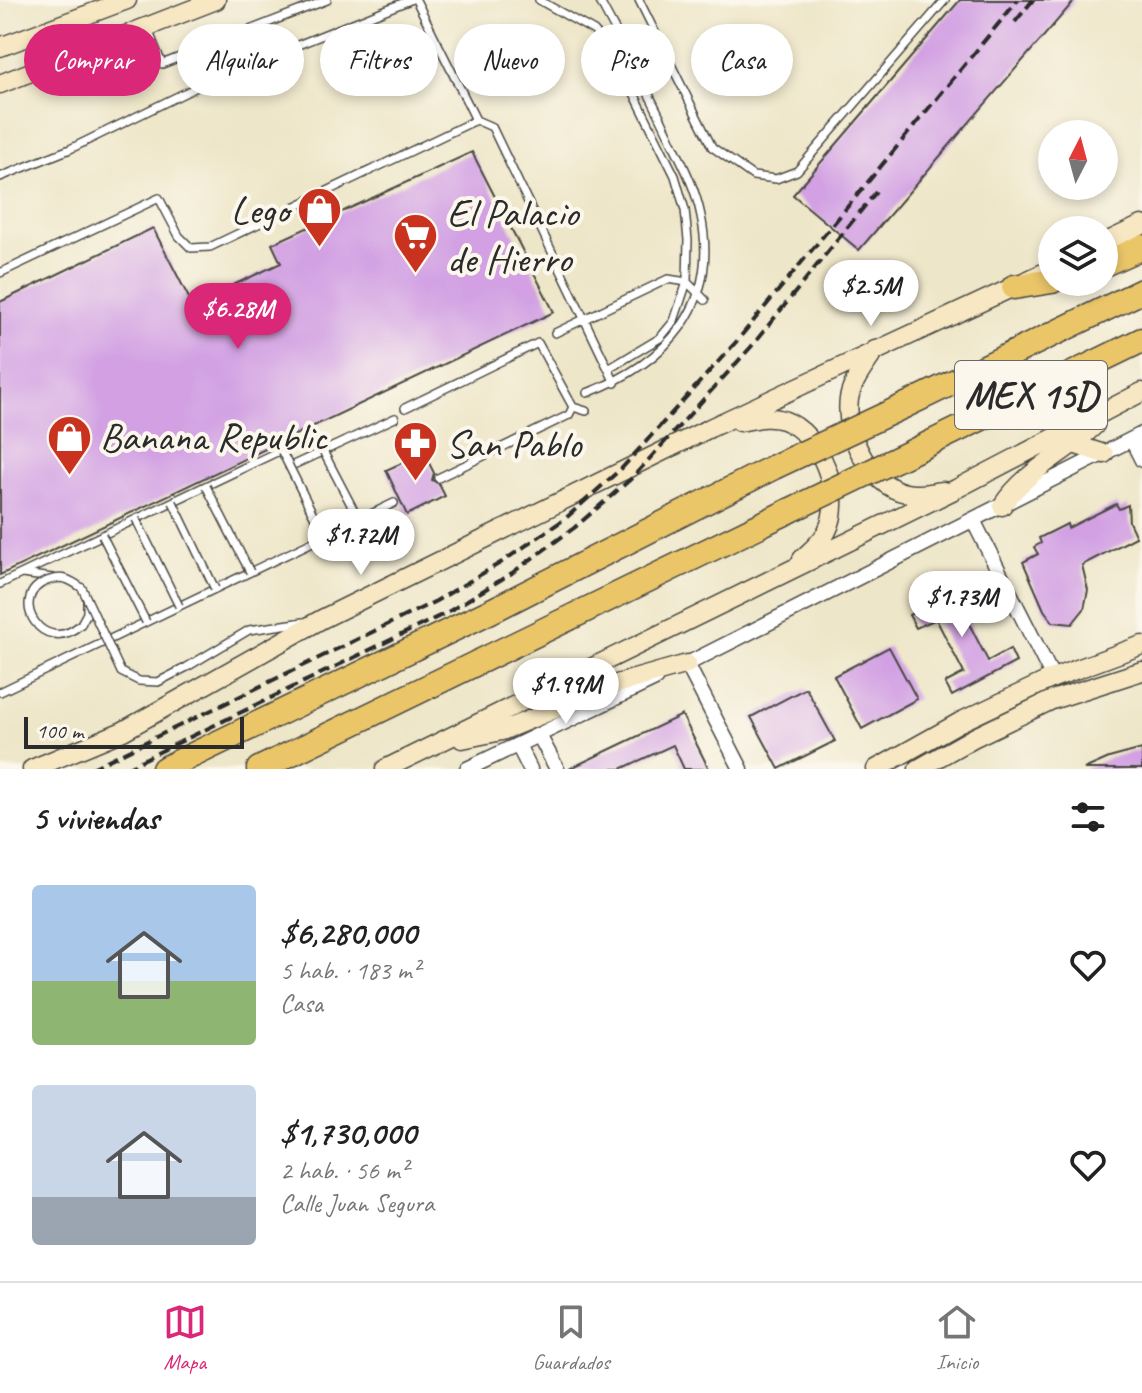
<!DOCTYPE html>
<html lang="es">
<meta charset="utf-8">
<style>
body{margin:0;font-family:Caveat,sans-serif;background:#f6f6f6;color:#222;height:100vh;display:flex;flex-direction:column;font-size:30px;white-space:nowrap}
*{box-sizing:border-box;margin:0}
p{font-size:26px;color:#767676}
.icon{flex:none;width:44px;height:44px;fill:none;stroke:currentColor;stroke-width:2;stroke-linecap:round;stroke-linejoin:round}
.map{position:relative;height:769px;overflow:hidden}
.side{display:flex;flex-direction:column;background:#fff;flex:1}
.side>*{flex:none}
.hud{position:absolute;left:24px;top:24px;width:1094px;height:72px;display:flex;gap:16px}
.needle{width:52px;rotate:6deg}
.buttons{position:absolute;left:1038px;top:120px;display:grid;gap:16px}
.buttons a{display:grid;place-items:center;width:80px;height:80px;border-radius:50%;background:#fff;box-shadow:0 4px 12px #0003;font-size:40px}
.scale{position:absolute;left:24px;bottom:20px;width:220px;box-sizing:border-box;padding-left:8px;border:4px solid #2b2b2b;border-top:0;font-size:22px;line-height:28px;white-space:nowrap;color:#2b2b2b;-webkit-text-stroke:6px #fbf7ec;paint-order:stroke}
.price{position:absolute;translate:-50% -68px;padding:0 18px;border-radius:28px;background:#fff;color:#222;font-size:26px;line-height:52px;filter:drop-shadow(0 2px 4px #0008)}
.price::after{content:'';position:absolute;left:50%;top:48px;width:24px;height:18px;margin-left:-12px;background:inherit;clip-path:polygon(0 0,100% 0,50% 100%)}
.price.active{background:#db2777;color:#fff}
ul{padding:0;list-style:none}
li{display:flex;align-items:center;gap:24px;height:200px;padding:0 32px}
li span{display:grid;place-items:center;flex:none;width:224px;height:160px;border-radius:8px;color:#555}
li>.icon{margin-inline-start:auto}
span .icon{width:96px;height:96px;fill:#fffc;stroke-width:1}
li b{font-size:34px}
h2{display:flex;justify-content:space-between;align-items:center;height:96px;padding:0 32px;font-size:34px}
.pill{padding:0 28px;border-radius:36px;background:#fff;box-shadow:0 4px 12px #0003;font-size:28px;line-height:72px}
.pill.active{background:#db2777;color:#fff}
.menu{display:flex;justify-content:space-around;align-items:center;height:112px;border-top:2px solid #e0e0e0;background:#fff;font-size:22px;color:#767676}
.menu a{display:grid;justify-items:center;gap:4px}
.menu .active{color:#db2777}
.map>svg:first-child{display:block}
.building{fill:#d2a0e3}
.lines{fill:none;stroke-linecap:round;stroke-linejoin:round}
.lane-casing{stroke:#484743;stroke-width:10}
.street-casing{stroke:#484743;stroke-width:17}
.secondary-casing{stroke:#484743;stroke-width:21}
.highway-casing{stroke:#484743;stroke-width:27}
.lane{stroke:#fff;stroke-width:7}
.street{stroke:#fff;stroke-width:14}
.secondary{stroke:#f7e8c3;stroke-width:18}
.highway{stroke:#ebc669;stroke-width:24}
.rail{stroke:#2b2b2b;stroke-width:4;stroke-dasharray:12 6;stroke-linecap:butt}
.lane-bridge-casing{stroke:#484743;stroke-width:10;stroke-linecap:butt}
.highway-bridge-casing{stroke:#484743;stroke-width:27;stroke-linecap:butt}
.lane-bridge{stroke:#fff;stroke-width:7}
.highway-bridge{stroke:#ebc669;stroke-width:24}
.labels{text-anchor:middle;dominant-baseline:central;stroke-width:8;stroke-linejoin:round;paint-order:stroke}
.shield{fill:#fbf7ec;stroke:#696865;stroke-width:2}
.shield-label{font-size:38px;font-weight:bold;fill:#2b2b2b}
.poi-label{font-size:40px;fill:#2b2b2b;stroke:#fbf7ec;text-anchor:start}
</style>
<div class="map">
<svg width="1142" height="769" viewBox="0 0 1142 769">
<rect width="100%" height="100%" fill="#fbf7ec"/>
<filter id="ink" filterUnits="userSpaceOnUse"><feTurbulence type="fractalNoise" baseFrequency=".0125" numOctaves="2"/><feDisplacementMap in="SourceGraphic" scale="16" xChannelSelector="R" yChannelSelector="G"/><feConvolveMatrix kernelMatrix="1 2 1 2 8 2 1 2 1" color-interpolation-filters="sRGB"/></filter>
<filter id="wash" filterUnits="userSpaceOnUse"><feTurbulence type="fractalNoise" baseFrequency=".006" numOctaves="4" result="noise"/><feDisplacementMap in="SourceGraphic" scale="32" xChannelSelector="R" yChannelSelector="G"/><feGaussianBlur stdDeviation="1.8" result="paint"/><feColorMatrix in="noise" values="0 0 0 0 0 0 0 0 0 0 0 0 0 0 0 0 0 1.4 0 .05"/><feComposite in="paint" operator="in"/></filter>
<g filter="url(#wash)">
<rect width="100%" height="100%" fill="#eee6c8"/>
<g id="blocks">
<path class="building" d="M960 0H1075L859 250 793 195Z
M472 152 554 312 0 575V302L153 228 192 304 281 263 272 244Z
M424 453 434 473 432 480 439 484 445 496 407 515 386 470Z
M1116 504 1119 509 1128 505 1129 522 1136 537 1082 565 1088 590 1084 609 1072 624 1053 622 1044 610 1023 562 1038 554 1034 547 1041 543 1039 538 1067 524 1068 528Z
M975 582 982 595 960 606 988 661 1010 649 1016 662 952 696 945 683 964 673 936 619 916 628 909 615Z
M889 647 917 699 862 729 834 676Z
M806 688 835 741 779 769 751 717Z
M682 715 709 769H684L673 745 621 769H569Z
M1142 749V769H1084L1109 758Z"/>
</g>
</g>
<g filter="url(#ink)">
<use href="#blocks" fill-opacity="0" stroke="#484743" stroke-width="2"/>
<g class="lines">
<defs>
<path id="lane" d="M416 0 476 120
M539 0 594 31 615 55 675 176 685 210 688 240 687 282 674 321 660 338 610 368
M639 0 712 147 753 176 776 179 797 171 945 0
M147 27 162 64 327 0
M0 177 70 149 213 79 410 0
M0 273 159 198 179 236 191 248 210 247 476 120 492 127 615 383
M555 333 668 279 687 282 705 300
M587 393C666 363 720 306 701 216 696 190 684 166 672 142 650 93 624 47 599 0
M573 407 586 411
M405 408 538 343 573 407 569 415 438 478
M289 467 395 418
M22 574 53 578
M0 584 281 450
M81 624 87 613V600
M187 667 249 630 304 622
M0 692 394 503"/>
<path id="street" d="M1132 440 1142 460
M973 520 1053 678
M687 664 741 769
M681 667 1142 434
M539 735 557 769
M518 745 530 769
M467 769 655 679"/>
<path id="secondary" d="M0 47 127 0
M0 84 216 0
M1104 243 1142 225
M875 350C866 365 852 381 849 399 844 434 870 486 906 493 917 496 932 492 943 491
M740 422C755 419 768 415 783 420 821 433 845 496 827 531 822 542 810 551 802 559
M1064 441 1104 454
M1002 506C1026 470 1065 454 1095 425
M462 739 502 731 613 685 687 664
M32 769 123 731 322 619 710 428 1052 269
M385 769 956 489 1142 392
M876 769 960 722 1053 678 1142 645
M918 769 973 738 1052 700 1142 671"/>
<path id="highway" d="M1104 264 1142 247
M1014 287 1052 281
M904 406 1142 291
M920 448 1142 340
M164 769 495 609 774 467
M259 769 789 511"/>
</defs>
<use href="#lane" class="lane-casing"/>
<use href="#street" class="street-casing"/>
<use href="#secondary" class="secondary-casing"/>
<use href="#highway" class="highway-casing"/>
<use href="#lane" class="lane"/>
<use href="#street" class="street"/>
<use href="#secondary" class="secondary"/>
<use href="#highway" class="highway"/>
<path class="rail" d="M1015 22 1033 0
M90 769 436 601 502 562 566 518 622 468 736 342 1018 0
M124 769 446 613 512 573 574 528 632 478 751 347 876 192"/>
<defs>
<path id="lane-bridge" d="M281 450 324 536
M323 451 359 520
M206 486 250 572
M173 502 215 589
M136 519 179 606
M102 535 146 622
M81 624C43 659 6 596 47 581 62 575 69 579 82 588L121 672 139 681 158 682 187 667"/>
<path id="highway-bridge" d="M774 467 904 406
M789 511 920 448"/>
</defs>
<use href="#lane-bridge" class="lane-bridge-casing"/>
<use href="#highway-bridge" class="highway-bridge-casing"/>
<use href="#lane-bridge" class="lane-bridge"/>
<use href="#highway-bridge" class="highway-bridge"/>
</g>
</g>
<defs>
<symbol id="shop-pin" viewBox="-11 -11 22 30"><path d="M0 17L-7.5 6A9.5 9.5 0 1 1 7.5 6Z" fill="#c8321e" stroke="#fbf7ec"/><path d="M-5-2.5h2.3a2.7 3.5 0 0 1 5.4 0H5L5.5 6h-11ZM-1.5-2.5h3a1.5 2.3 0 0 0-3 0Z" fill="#fff"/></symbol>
<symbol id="supermarket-pin" viewBox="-11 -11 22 30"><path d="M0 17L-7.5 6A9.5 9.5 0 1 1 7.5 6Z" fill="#c8321e" stroke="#fbf7ec"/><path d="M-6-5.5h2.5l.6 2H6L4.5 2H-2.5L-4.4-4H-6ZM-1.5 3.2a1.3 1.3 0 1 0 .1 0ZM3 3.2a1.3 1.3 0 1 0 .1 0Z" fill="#fff"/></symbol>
<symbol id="pharmacy-pin" viewBox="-11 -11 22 30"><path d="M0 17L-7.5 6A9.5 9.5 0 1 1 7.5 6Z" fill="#c8321e" stroke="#fbf7ec"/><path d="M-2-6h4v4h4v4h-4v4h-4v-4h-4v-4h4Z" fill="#fff"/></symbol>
</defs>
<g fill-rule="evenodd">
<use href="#shop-pin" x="294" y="184" width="51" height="69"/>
<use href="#supermarket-pin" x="390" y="210" width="51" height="69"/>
<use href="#shop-pin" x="44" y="412" width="51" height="69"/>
<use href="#pharmacy-pin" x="390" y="418" width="51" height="69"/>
</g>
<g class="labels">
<rect class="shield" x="955" y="361" width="152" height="68" rx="6"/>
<g class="shield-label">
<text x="1031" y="395">MEX 15D</text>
</g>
<g class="poi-label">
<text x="289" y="210" text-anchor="end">Lego</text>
<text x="447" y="213">El Palacio<tspan x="447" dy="46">de Hierro</tspan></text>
<text x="100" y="437">Banana Republic</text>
<text x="446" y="444">San Pablo</text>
</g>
</g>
</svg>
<div class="buttons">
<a><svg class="needle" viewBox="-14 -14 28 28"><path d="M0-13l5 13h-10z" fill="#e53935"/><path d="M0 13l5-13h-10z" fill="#767676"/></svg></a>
<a><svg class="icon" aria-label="layers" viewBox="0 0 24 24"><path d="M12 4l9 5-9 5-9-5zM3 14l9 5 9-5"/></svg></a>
</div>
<div class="scale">100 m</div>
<b class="price" style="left:871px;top:328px">$2.5M</b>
<b class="price active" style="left:238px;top:351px">$6.28M</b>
<b class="price" style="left:361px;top:577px">$1.72M</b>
<b class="price" style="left:962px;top:639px">$1.73M</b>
<b class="price" style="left:566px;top:726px">$1.99M</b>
<div class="hud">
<a class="pill active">Comprar</a>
<a class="pill">Alquilar</a>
<a class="pill">Filtros</a>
<a class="pill">Nuevo</a>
<a class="pill">Piso</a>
<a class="pill">Casa</a>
</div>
</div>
<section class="side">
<h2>5 viviendas<svg class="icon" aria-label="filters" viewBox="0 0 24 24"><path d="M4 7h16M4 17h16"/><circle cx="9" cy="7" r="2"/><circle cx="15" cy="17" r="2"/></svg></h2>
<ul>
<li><span style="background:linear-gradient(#a9c7e8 60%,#8fb573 0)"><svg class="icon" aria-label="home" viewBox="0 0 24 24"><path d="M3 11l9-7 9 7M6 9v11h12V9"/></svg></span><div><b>$6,280,000</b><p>5 hab. · 183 m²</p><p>Casa</p></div><svg class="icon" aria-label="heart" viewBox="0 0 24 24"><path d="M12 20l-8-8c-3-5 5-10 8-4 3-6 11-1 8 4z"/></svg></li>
<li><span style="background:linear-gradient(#c9d6e8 70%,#9aa5b1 0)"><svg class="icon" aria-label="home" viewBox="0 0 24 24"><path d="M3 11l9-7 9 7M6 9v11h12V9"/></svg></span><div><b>$1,730,000</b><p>2 hab. · 56 m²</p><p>Calle Juan Segura</p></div><svg class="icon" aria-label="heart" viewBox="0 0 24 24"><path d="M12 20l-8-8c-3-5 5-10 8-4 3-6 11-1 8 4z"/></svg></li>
</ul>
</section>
<nav class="menu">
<a class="active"><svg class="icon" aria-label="map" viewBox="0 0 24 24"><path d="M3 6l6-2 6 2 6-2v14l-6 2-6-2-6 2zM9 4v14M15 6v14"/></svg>Mapa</a>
<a><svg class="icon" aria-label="saved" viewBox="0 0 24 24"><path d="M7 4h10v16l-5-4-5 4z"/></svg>Guardados</a>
<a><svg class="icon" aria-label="home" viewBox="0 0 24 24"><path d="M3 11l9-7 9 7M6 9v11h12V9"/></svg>Inicio</a>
</nav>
